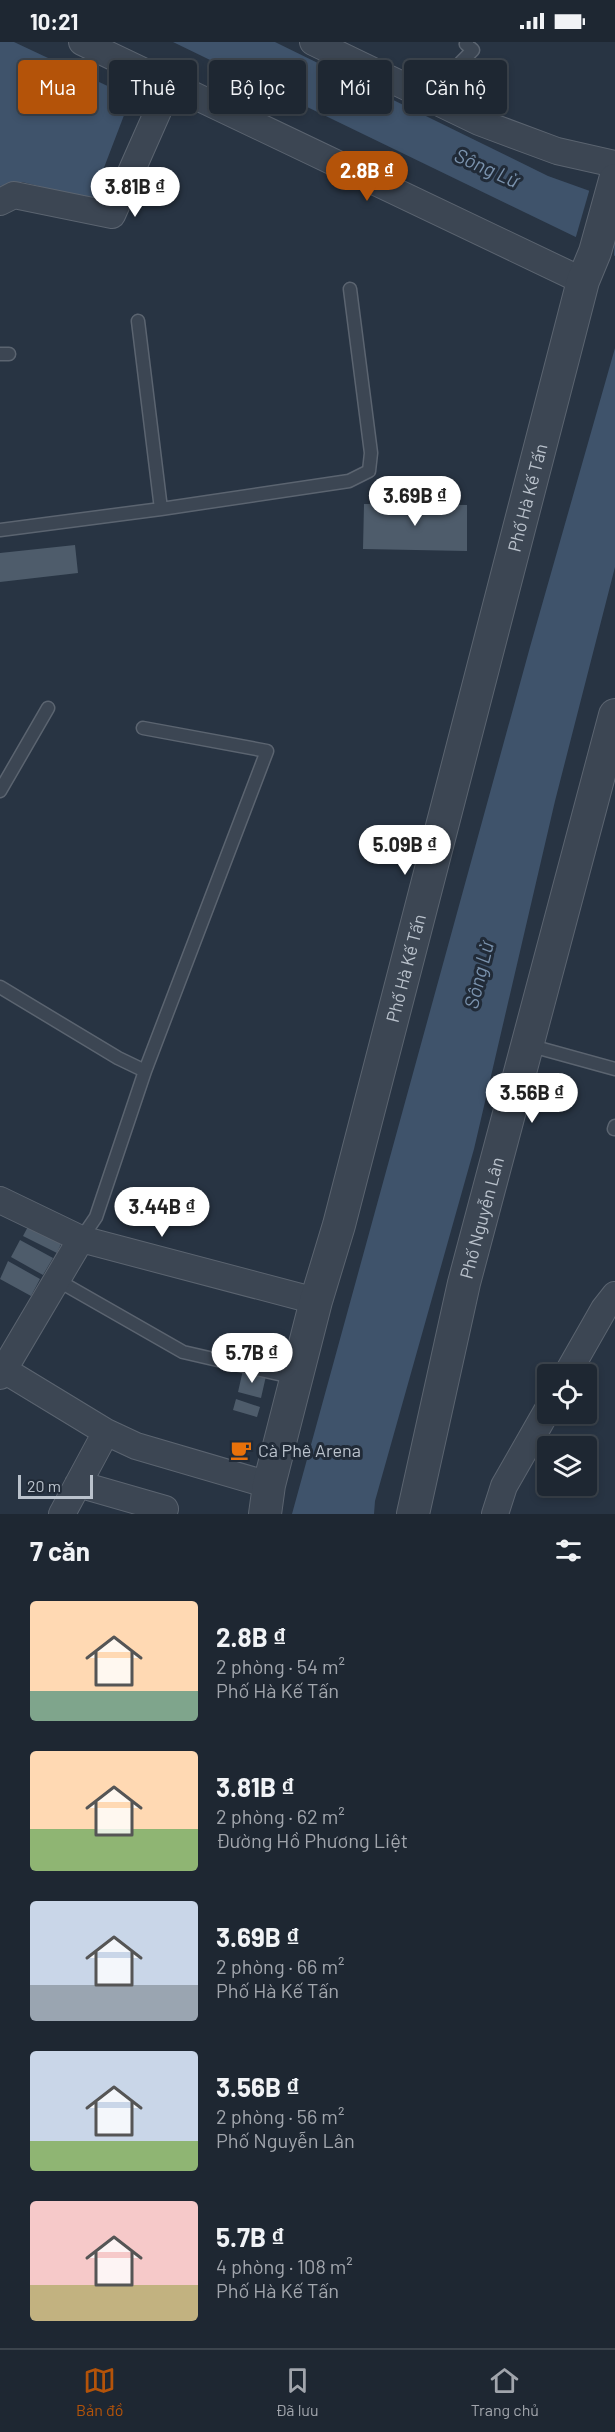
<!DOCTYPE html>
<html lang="vi">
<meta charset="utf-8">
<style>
body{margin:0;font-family:Barlow,sans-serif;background:#2b333e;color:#f1f3f6;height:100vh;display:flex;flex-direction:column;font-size:22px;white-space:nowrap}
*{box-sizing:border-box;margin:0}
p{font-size:20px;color:#a1a5ac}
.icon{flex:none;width:33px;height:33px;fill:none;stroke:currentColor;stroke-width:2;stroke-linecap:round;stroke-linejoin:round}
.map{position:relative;height:1472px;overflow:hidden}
.sheet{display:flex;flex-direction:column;background:#1e2732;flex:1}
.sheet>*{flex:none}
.hud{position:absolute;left:18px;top:18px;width:579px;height:54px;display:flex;gap:12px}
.tools{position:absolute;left:537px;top:1322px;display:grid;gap:12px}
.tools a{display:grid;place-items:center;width:60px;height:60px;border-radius:6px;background:#1e2732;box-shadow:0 3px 9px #0003,0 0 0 2px #3c444d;font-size:30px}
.scale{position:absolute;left:18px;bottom:15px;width:75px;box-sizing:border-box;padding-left:6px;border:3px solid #bac2cc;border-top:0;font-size:16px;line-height:21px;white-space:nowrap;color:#bac2cc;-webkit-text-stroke:4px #212b38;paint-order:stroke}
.price{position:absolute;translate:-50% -51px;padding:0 14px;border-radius:21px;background:#fff;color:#222;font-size:20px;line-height:39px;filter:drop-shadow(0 2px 3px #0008)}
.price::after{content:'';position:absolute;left:50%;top:36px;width:18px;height:14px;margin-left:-9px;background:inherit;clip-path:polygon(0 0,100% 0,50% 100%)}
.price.current{background:#b45309;color:#fff}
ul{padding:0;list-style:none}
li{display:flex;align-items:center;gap:18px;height:150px;padding:0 30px}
li span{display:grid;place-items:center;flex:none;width:168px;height:120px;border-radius:6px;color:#555}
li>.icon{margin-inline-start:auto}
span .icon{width:72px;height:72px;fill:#fffc;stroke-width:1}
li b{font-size:26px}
h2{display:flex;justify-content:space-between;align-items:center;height:72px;padding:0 30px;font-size:26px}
.chip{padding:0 21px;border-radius:6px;background:#1e2732;box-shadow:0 3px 9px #0003,0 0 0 2px #3c444d;font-size:21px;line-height:54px}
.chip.current{background:#b45309;color:#fff}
.status{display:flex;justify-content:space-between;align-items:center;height:42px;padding:0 30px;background:#1e2732;direction:ltr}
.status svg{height:16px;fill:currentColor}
.menu{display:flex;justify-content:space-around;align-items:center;height:84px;border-top:2px solid #3c444d;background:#1e2732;font-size:16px;color:#a1a5ac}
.menu a{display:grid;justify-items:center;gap:3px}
.menu .current{color:#b45309}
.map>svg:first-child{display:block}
.water{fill:#3f536b}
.pier{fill:#283443}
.building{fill:#4e5c6b}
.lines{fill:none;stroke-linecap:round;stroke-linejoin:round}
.service-casing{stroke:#5b6470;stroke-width:15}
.minor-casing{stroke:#5b6470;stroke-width:28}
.tertiary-casing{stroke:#5b6470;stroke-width:34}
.service{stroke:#3c4653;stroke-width:12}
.minor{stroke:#3c4653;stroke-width:26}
.tertiary{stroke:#3c4653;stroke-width:32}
.labels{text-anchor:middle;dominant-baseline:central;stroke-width:6;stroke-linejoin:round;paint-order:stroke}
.street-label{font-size:18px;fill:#bac2cc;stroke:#212b38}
.poi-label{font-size:18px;fill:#bac2cc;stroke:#212b38;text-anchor:start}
.water-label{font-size:20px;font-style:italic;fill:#7b93ae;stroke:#212b38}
</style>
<div class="status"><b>10:21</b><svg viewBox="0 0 49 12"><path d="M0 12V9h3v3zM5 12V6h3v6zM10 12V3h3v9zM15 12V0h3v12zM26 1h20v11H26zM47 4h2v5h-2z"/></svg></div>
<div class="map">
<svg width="615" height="1472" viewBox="0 0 615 1472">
<rect width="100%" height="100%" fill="#283443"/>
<path class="water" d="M0 0H14L131 55 92 157 22 140 0 144Z
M173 0H275L548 134 615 158V214Z
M615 306V525L555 759 474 1107 375 1459 374 1472H292L530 605Z"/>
<path class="pier" d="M590 146 615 155 614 216 575 198Z"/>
<path class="building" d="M364 462 467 463V509L363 507Z
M75 503 78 531 0 540V511Z
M32 1177 65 1193 57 1211 23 1194Z
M20 1198 53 1216 43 1233 11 1215Z
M8 1219 40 1237 31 1254 0 1237Z
M243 1328 266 1334 261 1356 238 1350Z
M236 1357 260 1365 257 1375 233 1368Z"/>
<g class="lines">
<defs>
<path id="service" d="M427 55 473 8 466 2 467 0
M138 279 161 467
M0 312H9
M0 488 161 467 349 439 369 429 371 411 350 247
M0 749 48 666
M0 945 118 1016 145 1029
M528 1003 615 1027
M614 1087 615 1084
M81 1197 96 1175 145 1029 267 709 143 686
M57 1238 183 1310 296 1336"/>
<path id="minor" d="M82 0 583 239
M313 0 479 80 557 109 615 122
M0 160 14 153 112 173 170 42
M0 1158 81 1197 316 1259
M4 1328 106 1390 136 1404 269 1443
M567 1332 604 1267 615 1253
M0 1334 81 1197
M78 1442 165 1467
M62 1472 106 1390
M495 1472 504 1444 548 1367"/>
<g id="tertiary">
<path id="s1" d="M265 1472 269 1443 316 1259 339 1183 583 239 595 210 615 138"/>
<path id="s2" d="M413 1472 464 1241 615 673"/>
</g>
</defs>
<use href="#service" class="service-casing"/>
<use href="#minor" class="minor-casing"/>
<use href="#tertiary" class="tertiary-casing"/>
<use href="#service" class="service"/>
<use href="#minor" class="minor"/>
<use href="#tertiary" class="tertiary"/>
</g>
<defs>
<symbol id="cafe-bare" viewBox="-9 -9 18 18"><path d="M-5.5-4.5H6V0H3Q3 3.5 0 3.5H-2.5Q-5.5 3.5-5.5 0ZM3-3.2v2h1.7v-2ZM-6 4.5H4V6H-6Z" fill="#e8710a" stroke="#212b38" stroke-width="2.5" paint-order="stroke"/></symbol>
</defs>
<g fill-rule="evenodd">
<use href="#cafe-bare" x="226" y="1393" width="30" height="30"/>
</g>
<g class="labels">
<g class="street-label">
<text stroke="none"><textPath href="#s1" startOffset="1050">Phố Hà Kế Tấn</textPath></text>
<text stroke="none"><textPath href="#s1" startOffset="564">Phố Hà Kế Tấn</textPath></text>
<text stroke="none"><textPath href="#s2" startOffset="304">Phố Nguyễn Lân</textPath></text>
</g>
<g class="poi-label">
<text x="258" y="1408">Cà Phê Arena</text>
</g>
<g class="water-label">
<text transform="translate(487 125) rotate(24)">Sông Lừ</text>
<text transform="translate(478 933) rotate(-76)">Sông Lừ</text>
</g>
</g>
</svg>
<div class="tools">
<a><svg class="icon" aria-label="locate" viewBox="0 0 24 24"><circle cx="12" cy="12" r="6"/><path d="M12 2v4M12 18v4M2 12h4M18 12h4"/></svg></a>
<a><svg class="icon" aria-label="layers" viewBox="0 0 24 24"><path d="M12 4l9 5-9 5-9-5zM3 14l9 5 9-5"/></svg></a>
</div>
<div class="scale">20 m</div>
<b class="price current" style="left:367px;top:160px">2.8B ₫</b>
<b class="price" style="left:135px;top:176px">3.81B ₫</b>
<b class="price" style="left:415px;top:485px">3.69B ₫</b>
<b class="price" style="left:405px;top:834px">5.09B ₫</b>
<b class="price" style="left:532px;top:1082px">3.56B ₫</b>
<b class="price" style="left:162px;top:1196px">3.44B ₫</b>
<b class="price" style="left:252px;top:1342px">5.7B ₫</b>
<div class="hud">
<a class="chip current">Mua</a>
<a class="chip">Thuê</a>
<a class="chip">Bộ lọc</a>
<a class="chip">Mới</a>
<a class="chip">Căn hộ</a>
</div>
</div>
<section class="sheet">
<h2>7 căn<svg class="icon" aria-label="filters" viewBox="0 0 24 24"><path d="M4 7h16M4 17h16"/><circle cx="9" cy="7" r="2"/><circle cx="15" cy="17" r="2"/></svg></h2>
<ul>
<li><span style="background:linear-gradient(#ffd9b3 75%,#7fa58c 0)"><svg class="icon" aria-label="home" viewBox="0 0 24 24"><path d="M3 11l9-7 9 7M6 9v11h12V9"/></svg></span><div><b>2.8B ₫</b><p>2 phòng · 54 m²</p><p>Phố Hà Kế Tấn</p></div></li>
<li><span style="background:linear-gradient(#ffd9b3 65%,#8fb573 0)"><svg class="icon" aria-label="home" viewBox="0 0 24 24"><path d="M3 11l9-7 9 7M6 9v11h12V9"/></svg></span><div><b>3.81B ₫</b><p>2 phòng · 62 m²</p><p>Đường Hồ Phương Liệt</p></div></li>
<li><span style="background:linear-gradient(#c9d6e8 70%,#9aa5b1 0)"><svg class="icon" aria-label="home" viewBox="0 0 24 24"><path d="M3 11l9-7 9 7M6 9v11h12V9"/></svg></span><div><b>3.69B ₫</b><p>2 phòng · 66 m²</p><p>Phố Hà Kế Tấn</p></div></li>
<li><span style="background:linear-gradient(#c9d6e8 75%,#8fb573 0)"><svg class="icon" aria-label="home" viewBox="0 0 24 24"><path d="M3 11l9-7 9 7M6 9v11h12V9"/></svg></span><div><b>3.56B ₫</b><p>2 phòng · 56 m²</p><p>Phố Nguyễn Lân</p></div></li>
<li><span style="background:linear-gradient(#f6c9c9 70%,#c2b280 0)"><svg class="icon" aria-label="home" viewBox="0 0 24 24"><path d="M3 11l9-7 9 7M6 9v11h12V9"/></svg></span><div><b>5.7B ₫</b><p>4 phòng · 108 m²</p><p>Phố Hà Kế Tấn</p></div></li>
</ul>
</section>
<nav class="menu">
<a class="current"><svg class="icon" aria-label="map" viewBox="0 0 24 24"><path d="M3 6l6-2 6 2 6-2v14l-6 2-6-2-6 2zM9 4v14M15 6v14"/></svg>Bản đồ</a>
<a><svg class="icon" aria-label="saved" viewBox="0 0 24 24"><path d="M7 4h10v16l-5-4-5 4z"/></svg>Đã lưu</a>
<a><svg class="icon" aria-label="home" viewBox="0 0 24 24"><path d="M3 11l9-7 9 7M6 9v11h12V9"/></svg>Trang chủ</a>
</nav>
